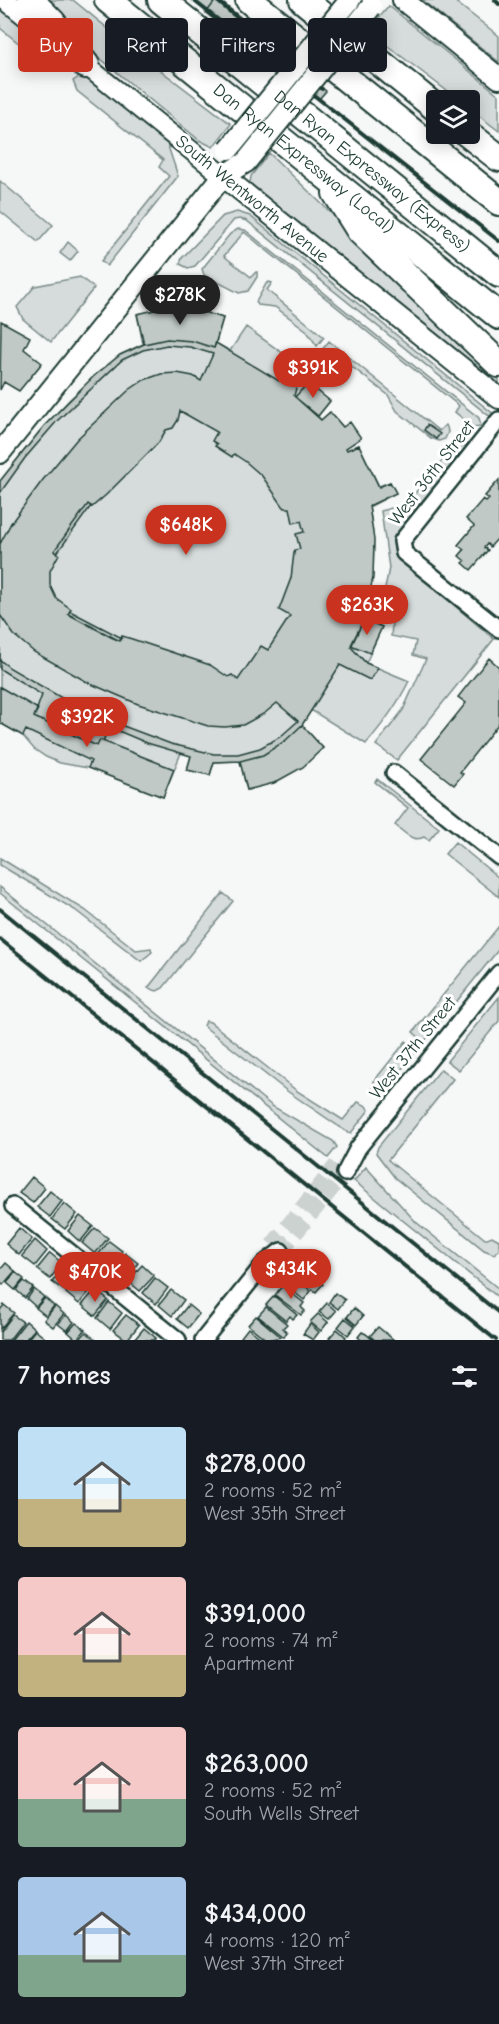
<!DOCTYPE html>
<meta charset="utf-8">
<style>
body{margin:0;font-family:"Comic Neue",sans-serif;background:#20242c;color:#f1f3f6;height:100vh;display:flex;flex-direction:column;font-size:22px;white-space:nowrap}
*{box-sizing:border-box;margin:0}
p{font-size:20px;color:#9ea1a6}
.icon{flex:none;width:33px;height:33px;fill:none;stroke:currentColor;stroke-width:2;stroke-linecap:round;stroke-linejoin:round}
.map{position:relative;height:1340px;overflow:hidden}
.drawer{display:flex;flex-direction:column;background:#171b24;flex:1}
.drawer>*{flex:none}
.hud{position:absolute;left:18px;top:18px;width:464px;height:54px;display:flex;gap:12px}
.tools{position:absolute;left:426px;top:90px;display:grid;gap:12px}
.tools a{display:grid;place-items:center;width:54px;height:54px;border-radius:6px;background:#171b24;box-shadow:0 3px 15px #0003;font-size:30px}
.price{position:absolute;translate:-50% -51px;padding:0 14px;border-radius:21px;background:#c8321e;color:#fff;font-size:20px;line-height:39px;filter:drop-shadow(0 2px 3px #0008)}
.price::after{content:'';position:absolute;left:50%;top:36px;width:18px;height:14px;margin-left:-9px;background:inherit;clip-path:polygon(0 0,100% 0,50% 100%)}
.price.selected{background:#222;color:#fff}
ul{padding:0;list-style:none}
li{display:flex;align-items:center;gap:18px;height:150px;padding:0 18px}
li span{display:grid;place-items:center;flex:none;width:168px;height:120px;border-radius:6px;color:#555}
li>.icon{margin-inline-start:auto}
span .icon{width:72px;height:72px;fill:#fffc;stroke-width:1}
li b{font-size:26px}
h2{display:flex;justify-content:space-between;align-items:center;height:72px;padding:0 18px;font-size:26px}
.pill{padding:0 21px;border-radius:6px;background:#171b24;box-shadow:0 3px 15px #0003;font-size:21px;line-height:54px}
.pill.selected{background:#c8321e;color:#fff}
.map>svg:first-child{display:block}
.green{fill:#d6dcdb;stroke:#7a8c88;stroke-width:1.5}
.building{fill:#c0c9c6;stroke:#1f3d34;stroke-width:1.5;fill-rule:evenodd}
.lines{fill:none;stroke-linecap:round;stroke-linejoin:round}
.minor-tunnel{stroke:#cbd2d0;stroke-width:15;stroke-dasharray:15 8;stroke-linecap:butt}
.minor-casing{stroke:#1f3d34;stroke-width:20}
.tertiary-casing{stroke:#1f3d34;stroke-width:22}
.secondary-casing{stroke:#1f3d34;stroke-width:24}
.motorway-casing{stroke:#1f3d34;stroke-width:30}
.minor{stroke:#fff;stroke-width:15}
.tertiary{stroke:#fff;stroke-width:18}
.secondary{stroke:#fff;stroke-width:20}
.motorway{stroke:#fff;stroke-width:26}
.rail{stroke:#1f3d34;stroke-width:4}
.secondary-bridge-casing{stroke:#1f3d34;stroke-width:24;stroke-linecap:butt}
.secondary-bridge{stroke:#fff;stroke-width:20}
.labels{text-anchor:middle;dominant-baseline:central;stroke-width:6;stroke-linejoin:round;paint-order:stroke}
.street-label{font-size:18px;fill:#1f3d34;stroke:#fff}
</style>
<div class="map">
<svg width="499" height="1340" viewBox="0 0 499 1340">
<rect width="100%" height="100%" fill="#f6f7f7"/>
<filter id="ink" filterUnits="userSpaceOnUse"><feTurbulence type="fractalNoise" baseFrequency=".0167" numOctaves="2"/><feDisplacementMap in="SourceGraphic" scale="12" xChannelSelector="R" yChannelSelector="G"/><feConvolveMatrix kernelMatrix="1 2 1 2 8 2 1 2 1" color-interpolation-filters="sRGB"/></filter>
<g filter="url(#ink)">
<path class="green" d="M39 0H73L139 54 231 124 213 147 199 140 101 59Z
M422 0H453L499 36V62Z
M389 6 499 95V131L470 109V100H459L368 31Z
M0 7 50 47 56 55 52 63 47 65 42 62 0 28Z
M82 75 86 77 167 143 178 176 107 266 101 261 169 176 159 167 163 160 77 91 73 81Z
M269 153 499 375V384L313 236 308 229 300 225 250 183 251 176Z
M0 181 53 225 38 242 0 211Z
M237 212 250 216 496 416 493 417 488 415 247 221 240 219 234 220 195 266 188 268 180 264 182 258 223 216Z
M238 229 245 230 479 418 481 426 473 427 455 412 459 406 244 232 224 256 251 277 256 272H257V277L248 291 239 293 204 275 202 269 230 234Z
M68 242 78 251 70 261 60 253Z
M80 277 94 288 51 342 23 319 17 307 35 286Z
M269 282 272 283 267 290 324 337 317 346 306 330 275 307 258 305 256 302 266 284Z
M164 308 197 310 223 318 216 343 230 351 246 327 295 362 290 369 330 401 318 416 321 420 330 412 343 427 361 438 346 448 347 450 359 445 379 486 390 482 396 493 369 507C377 545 375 581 364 619L382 627 366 663 409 681C398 704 383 724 366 744L311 710 302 725 323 748C297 772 282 781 247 790L240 761 214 762 210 775 187 770 191 756 181 753 163 797 88 768 60 763 46 757 34 749 23 736 0 723V481L39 432 70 399 120 355 143 344 137 314Z
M329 341 439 431 445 425 447 427 448 432 445 439 439 441 431 438 397 411 388 395 338 356 322 350Z
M468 444 470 446 396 539 394 546 395 555 494 639 397 760 376 745 403 710 426 659 413 655 416 641 391 636 392 625 383 599 389 568 381 511 406 504 449 452Z
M377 779 439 828 429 840 424 837C413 843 404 832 395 825L408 808 375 782Z
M455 842 499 878V897L445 854Z
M0 858 85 910 136 950 151 948 152 952 141 961 75 910 0 865Z
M0 887 272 1106 333 1141 337 1147 328 1158 0 893Z
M223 893 233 901 163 988 157 991 148 988Z
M499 926V949L424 1042 413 1032Z
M499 997V1021L459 1070 447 1061Z
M206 1021 210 1022 297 1091 343 1120 358 1102 365 1105 369 1110 351 1133 347 1132 287 1091 206 1028 204 1026Z
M406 1041 417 1050 381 1095 376 1093 373 1088 374 1081Z
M441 1069 453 1079 388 1160 485 1239 492 1236 499 1240V1250L494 1254 484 1250 395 1178 376 1153 378 1147Z
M366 1167 416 1222 499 1289V1298L354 1181Z"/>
<path class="building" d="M192 0H216L207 12Z
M216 0H219L287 55 276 69 206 13Z
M285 58 326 91 319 99 278 67Z
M164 308 197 310 223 318 214 348 192 341 167 339 144 344 137 314Z
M1 321 30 337 24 349 42 363 19 391 4 382 0 390Z
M167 339 192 341 214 348 216 343 279 381 289 368 299 376 294 396 321 420 330 412 343 427 350 422 361 438 346 448 347 450 359 445 379 487 390 482 396 493 369 506 374 540 373 578 364 619 351 647 366 663 378 668 370 680 340 665 302 725 285 741 263 755 240 761 214 762 210 775 187 770 191 756 147 743 109 727 103 741 100 740 97 746 34 717 42 695 0 669V481L44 426 94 376 120 355 144 344ZM180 411 217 432 212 441 217 444 215 446 232 457 234 454 246 462 262 476 283 506 285 508H290L293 523 301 521 304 532 296 534 300 549 295 550 294 553 291 578 279 610 290 616 268 650 261 646 238 680 232 675 228 677 210 665 132 639 122 636 120 641 111 637 68 614 71 609 56 598 50 585V571L59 554 54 551 88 504 92 507 106 495 159 442 166 430 173 428 178 420Z
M167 345 190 347 213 354 201 381 193 376 177 373 161 374 144 380 129 390 77 439 42 481 11 523 0 544V493L25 458 57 421 122 360 143 350Z
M308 383 330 401 318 416 295 397Z
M427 425 440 434 436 439 424 430Z
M499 480V537L490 547 487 544 484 548 488 550 471 570 463 563 465 561 459 556 464 550 458 545 474 526 466 519 483 499 486 502 489 499 485 496Z
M88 504 91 506 57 553 54 551Z
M70 611 122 638 120 641 68 614Z
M0 615 14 635 34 652 89 683 138 704 208 726 225 727 243 725 265 713 277 703 298 721 280 737 260 748 238 754H214L171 744 102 718 72 704 10 668 0 660Z
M364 619 382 627 370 653 351 645Z
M489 658 499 667V723L460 772 463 774 454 785 421 759 466 703 458 697Z
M0 687 38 709 34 717 97 746 100 740 174 769 163 797 88 768 91 761 26 730 23 736 0 723Z
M302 725 323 748 303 767 274 783 247 790 240 761 263 755 285 741Z
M32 1177 45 1188 33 1203 19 1193Z
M50 1191 62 1201 50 1217 37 1207Z
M64 1203 77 1214 65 1229 52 1219Z
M80 1216 93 1226 80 1242 68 1231Z
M19 1228 32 1239 19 1255 6 1244Z
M95 1228 108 1238 95 1254 82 1243Z
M35 1240 47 1251 35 1266 22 1256Z
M109 1241 122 1251 110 1267 97 1256Z
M50 1253 62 1263 50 1279 37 1269Z
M125 1253 138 1263 125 1279 112 1268Z
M6 1263 15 1271 3 1285 0 1282V1270Z
M299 1264 323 1284 316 1292 292 1273Z
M65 1265 78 1276 65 1291 52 1282Z
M142 1265 154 1276 140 1291 128 1281Z
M15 1272 24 1279 15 1290 7 1283Z
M291 1274 311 1291 304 1300 284 1284Z
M79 1278 92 1288 79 1304 66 1293Z
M155 1278 168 1288 156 1304 143 1293Z
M24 1281 33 1288 25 1298 16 1290Z
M282 1286 304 1303 301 1307 305 1311 301 1315 275 1295Z
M34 1289 44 1297 36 1307 27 1299Z
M95 1290 108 1300 95 1316 82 1305Z
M171 1290 184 1300 172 1316 159 1305Z
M335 1293 345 1300 338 1309 329 1302Z
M274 1296 297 1315 293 1319 290 1316 286 1321 266 1305Z
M45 1298 54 1306 46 1316 36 1308Z
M109 1302 122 1313 110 1329 97 1318Z
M327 1303 336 1311 329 1319 319 1312Z
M4 1305 14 1313 0 1329V1310Z
M188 1305 199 1314 188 1328 177 1319Z
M55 1306 64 1314 53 1327 44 1320Z
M266 1307 287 1324 283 1328 287 1332 284 1337 258 1316Z
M354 1308 363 1316 356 1325 347 1317Z
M318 1314 328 1322 321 1331 310 1322Z
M13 1315 23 1322 9 1340H0V1332Z
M66 1315 74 1322 67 1331 58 1324Z
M126 1315 139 1325 127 1340 113 1330Z
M256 1316 281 1337 267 1340 248 1325Z
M345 1318 355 1326 348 1335 338 1327Z
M26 1321 35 1329 25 1340H11Z
M76 1323 85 1330 77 1340 68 1332Z
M310 1324 319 1332 313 1340 303 1334Z
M378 1327 394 1340H375L370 1336Z
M144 1328 156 1338 154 1340H134Z
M248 1328 263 1340H245L241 1337Z
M337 1329 346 1337 344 1340H332L329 1338Z
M35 1330 45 1338 43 1340H27Z
M86 1332 95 1339 93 1340H79Z
M362 1332 366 1334 373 1340H361L358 1337Z"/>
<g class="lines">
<path class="minor-tunnel" d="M272 1245 336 1165
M281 1251 345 1173"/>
<defs>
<path id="minor" d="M499 420 402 541 404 553 499 629
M394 773 499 857
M345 1173 358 1148 499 973
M13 1206 178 1340
M203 1340 264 1264 281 1251"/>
<path id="tertiary" d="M5 0 223 176"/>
<path id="secondary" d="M403 0 499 78
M223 176 499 398
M0 453 223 176 246 162"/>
<g id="motorway">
<path d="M30 0 52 22 86 65"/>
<path id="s1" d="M108 0 499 316"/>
<path id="s2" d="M161 0 499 274"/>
<path d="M249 0 499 202"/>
<path d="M303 0 436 108"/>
<path d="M468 134 499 158"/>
<path d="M336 193 360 231 499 364"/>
</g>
</defs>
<use href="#minor" class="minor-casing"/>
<use href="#tertiary" class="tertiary-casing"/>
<use href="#secondary" class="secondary-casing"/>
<use href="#motorway" class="motorway-casing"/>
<use href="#minor" class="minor"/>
<use href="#tertiary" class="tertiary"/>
<use href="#secondary" class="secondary"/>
<use href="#motorway" class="motorway"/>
<path class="rail" d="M193 0 499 241
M216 0 322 89
M495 0 499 4
M0 909 499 1313
M0 939 496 1340"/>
<defs>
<path id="secondary-bridge" d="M229 149 350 0
M246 162 371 7"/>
</defs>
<use href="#secondary-bridge" class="secondary-bridge-casing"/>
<use href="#secondary-bridge" class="secondary-bridge"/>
</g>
</g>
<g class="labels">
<g class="street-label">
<text stroke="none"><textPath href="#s1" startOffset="252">Dan Ryan Expressway (Local)</textPath></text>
<text stroke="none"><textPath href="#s2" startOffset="272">Dan Ryan Expressway (Express)</textPath></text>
<text transform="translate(252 199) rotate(39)">South Wentworth Avenue</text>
<text transform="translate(432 473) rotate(-52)">West 36th Street</text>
<text transform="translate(413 1048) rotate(-51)">West 37th Street</text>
</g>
</g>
</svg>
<div class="tools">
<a><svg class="icon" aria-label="layers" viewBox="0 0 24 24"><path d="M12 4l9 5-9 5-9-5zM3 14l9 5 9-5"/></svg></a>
</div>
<b class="price selected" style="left:180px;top:326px">$278K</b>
<b class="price" style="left:313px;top:399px">$391K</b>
<b class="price" style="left:186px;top:556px">$648K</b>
<b class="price" style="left:367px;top:636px">$263K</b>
<b class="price" style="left:87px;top:748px">$392K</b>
<b class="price" style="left:291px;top:1300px">$434K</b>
<b class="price" style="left:95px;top:1303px">$470K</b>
<div class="hud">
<a class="pill selected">Buy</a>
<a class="pill">Rent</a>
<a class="pill">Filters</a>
<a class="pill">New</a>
</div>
</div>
<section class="drawer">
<h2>7 homes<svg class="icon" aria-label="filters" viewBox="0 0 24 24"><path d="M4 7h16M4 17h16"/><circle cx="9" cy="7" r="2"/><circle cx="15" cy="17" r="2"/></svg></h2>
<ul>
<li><span style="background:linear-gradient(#bfe0f5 60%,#c2b280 0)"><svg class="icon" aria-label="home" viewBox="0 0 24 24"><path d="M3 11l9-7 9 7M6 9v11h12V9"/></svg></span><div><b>$278,000</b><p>2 rooms · 52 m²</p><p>West 35th Street</p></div></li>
<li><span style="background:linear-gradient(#f6c9c9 65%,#c2b280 0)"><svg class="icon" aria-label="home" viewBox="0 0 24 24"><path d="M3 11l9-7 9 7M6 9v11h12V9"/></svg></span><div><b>$391,000</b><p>2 rooms · 74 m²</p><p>Apartment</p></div></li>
<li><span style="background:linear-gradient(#f6c9c9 60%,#7fa58c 0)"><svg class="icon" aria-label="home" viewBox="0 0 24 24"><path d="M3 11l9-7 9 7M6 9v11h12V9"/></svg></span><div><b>$263,000</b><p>2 rooms · 52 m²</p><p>South Wells Street</p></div></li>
<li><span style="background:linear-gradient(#a9c7e8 65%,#7fa58c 0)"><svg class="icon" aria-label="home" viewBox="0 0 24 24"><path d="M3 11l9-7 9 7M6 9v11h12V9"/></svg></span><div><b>$434,000</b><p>4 rooms · 120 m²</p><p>West 37th Street</p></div></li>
</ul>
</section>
